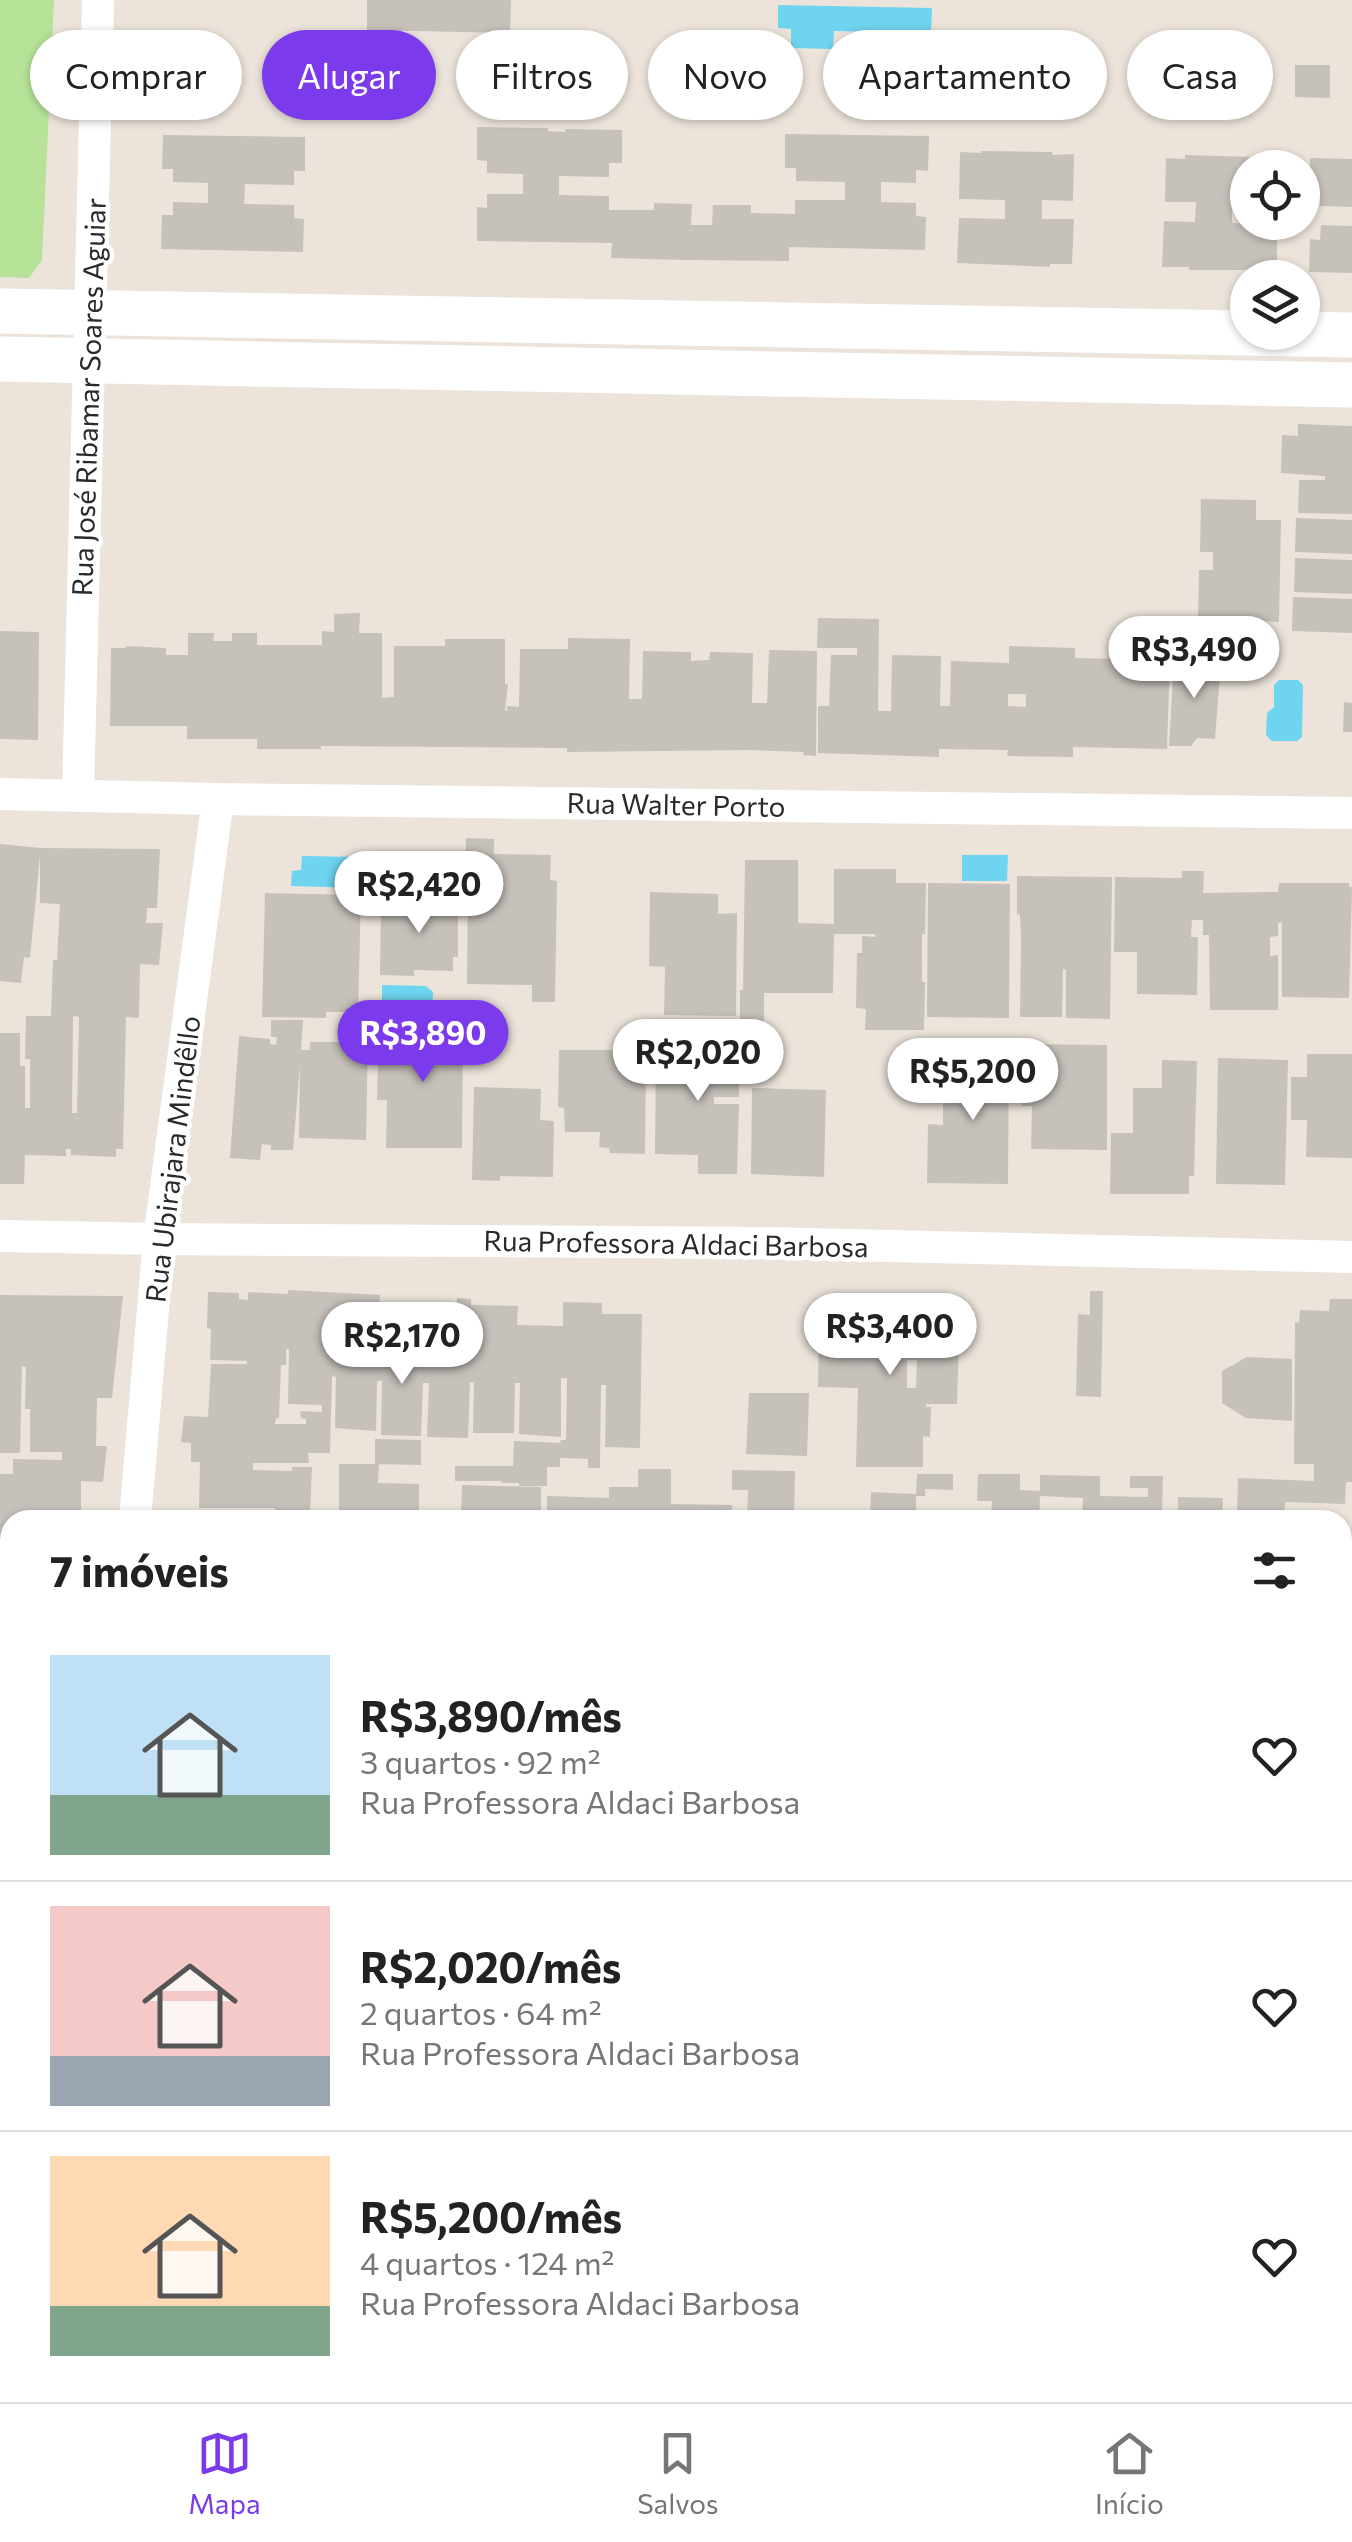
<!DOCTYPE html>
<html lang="pt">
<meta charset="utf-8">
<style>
body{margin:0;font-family:Commissioner,sans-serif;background:#f6f6f6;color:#222;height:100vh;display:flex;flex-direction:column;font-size:38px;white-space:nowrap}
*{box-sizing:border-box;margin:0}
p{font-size:32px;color:#767676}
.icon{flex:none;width:55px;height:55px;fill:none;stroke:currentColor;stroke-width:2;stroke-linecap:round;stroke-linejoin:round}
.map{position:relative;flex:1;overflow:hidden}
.drawer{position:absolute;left:0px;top:1510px;width:1352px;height:892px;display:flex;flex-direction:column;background:#fff;border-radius:30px 30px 0 0;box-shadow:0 2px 8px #0004}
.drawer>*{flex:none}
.hud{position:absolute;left:30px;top:30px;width:1292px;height:90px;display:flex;gap:20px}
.buttons{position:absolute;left:1230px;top:150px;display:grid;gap:20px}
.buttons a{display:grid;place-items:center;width:90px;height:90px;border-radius:50%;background:#fff;box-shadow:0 2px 8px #0004;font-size:50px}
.price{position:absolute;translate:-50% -85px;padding:0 22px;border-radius:35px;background:#fff;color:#222;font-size:32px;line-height:65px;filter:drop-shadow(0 2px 5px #0008)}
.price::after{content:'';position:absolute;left:50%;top:60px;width:30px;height:22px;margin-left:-15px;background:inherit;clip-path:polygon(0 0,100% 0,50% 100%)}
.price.active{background:#7c3aed;color:#fff}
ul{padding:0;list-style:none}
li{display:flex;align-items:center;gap:30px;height:250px;padding:0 50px}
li+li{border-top:2px solid #e0e0e0}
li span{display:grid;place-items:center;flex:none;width:280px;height:200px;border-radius:0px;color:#555}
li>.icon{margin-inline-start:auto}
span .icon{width:120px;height:120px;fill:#fffc;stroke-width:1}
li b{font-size:42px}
h2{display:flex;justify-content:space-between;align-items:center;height:120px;padding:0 50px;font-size:42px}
.tag{padding:0 35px;border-radius:45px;background:#fff;box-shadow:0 2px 8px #0004;font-size:35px;line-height:90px}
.tag.active{background:#7c3aed;color:#fff}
.dock{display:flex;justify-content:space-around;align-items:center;height:140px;border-top:2px solid #e0e0e0;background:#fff;font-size:28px;color:#767676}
.dock a{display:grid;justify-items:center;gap:5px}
.dock .active{color:#7c3aed}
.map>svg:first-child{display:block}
.green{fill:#b6e397}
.plaza{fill:#dcd7d2}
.water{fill:#6ed4ef}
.building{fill:#c7c1bb;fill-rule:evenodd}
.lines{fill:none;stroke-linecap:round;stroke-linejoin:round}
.path{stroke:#c3c3c3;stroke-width:6;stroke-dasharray:8 5;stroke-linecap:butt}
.street{stroke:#fff;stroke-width:32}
.secondary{stroke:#fff;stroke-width:45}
.labels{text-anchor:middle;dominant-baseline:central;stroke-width:9;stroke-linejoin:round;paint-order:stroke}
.street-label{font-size:28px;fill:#2a2a2a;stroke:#fff}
</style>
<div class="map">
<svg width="1352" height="2402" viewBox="0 0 1352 2402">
<rect width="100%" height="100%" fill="#ece4db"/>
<path class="green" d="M0 0H54L42 260 29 278 0 277Z"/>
<path class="plaza" d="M0 2158H10V2392L48 2393 47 2402H0V2315L3 2314 4 2273 0 2272Z"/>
<path class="water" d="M778 5 932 8 931 33 834 31 833 49 791 48V29L778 28Z
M1279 680H1298L1303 685 1302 737 1297 741H1272L1266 735 1267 713 1274 707V685Z
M962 855H1008L1007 881H962Z
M302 856 363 857 362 888 291 886 292 871 301 870Z
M382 985 426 986 433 992 432 1013 382 1012Z"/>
<path class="building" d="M367 0H511L510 33 367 30Z
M1295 65H1330V98L1295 97Z
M477 127 548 128V131L565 132V129L622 130V163H609V177L559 176V195L609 196V210H654V203L692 204 691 225H712L713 205H751V213L795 214V200H845V182L796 181V168H785V134L929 136 928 171 916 170V183L881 182V202L916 203V216L926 217 925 250 789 247V261L683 260 611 258 612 243 477 241V207L487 208V194H523V174L487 173V161L477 160Z
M163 135 305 137V171H294V185L245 184 244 204 294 205V218L304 219 303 252 161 249 162 215H173V202L208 203V183L173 182V169H162Z
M981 151 1052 152 1053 155 1074 154 1073 201 1042 200V219H1074L1072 264H1050V267L957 263 959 218 1005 219V200L959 199 960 152 981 153Z
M1185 155 1255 157 1254 160H1279V168H1248V204L1232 203V223L1277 224V270H1189V267H1162L1164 221 1195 222 1196 202H1165L1166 158 1185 159Z
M1310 158 1352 159V207L1320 206V191H1309Z
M1321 225 1352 226V273L1309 272 1310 239 1320 240Z
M1298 424 1352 426V514L1298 513 1299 480H1325V476L1281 473 1282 435 1298 436Z
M1201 499 1256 500V520H1281L1279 622 1198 617 1199 570H1213V552H1200Z
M1296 518 1352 520V554L1295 552Z
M1295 558 1352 560V594L1294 592Z
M1293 597 1352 599V633L1292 631Z
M360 613 359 633H382V698L394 697V646H445V639H505V684H508L505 711H507V706L519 707 520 649H568V638L630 639 629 699H642L643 651 691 652V661L709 660 710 652 753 653 752 703H767L769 650 817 651 816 756 803 755 804 752 752 750 567 752V748L321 746V749H257V739H187V726H110L111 648H126V646L166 648V655H188V633H214L213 641H232V633H257V645H322V631L334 632V614Z
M818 618 879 619 878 711H891L892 655 941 656 940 706H950L951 661 1009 663V646L1075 648V658L1170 660 1167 749 1073 747V757L1007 756 1008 750 939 749V757L818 753V706H829L831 655H857V648H817ZM1008 694H1026V707L1008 706Z
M0 631 39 632 38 740 0 739Z
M1174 660 1221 661 1215 739 1197 738 1191 746H1169Z
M1344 702 1352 703V732H1343Z
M466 838 494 839V854L551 855 550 880 557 881 555 1002H532V985L467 984 468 885H465Z
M0 844 41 848 160 849 157 908H147L146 923H163L159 965 140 964 139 1018 126 1017 123 1149H116V1157L71 1155V1149H66V1156L25 1155 24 1184H0V1033H20V1066H25V1108H30V1059H25L26 1016H51L53 960H57L60 904 40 903V856L30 958 24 957 21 983 0 981ZM73 1016 79 1017 77 1113H72Z
M745 860H798V923L834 924V869H896V883H926L925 934H922V982H925L924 1030H865L866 1009 856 1008 857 953H862V936L875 937V934H834L833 993H764V1027H740V990H743Z
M1182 871H1204L1203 893 1278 892 1279 883H1349V887H1352L1349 998 1282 997V922L1278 923V936L1270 937V956L1278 955V1010H1210L1209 935H1203V920H1192L1191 937H1198L1197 995 1137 994V952H1114L1115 877 1182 878Z
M1017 876 1112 877 1110 1019 1066 1018V970L1063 969 1062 1017H1020L1021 939 1020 915 1017 914Z
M928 883 1010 884 1009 1018 927 1017Z
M650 892 718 894V914L737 913 736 1016 664 1015 665 967 649 966Z
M265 893 361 895 358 1012H326V1018L262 1017Z
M438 896H458V957H453V971L414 970V976L380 975 381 900H438Z
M271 1020H303L301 1050H310V1042H340V1035L368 1036 366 1140 299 1138 300 1065 293 1150H271V1145L262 1144 260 1160 230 1158 239 1036 270 1039V1044L276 1045 277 1037H271Z
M388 1022 463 1023 462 1148H386L387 1100H377L378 1062 384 1063V1026H388Z
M656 1043H739V1097H714V1104H739L737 1174H698V1155L655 1154Z
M1022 1044 1107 1045V1150L1031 1149 1032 1106H1022Z
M983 1046H1009L1008 1184 927 1183 928 1124 943 1125V1085L950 1086V1061H983Z
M559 1050H640V1054H646L645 1154 610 1153 609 1148 599 1147 600 1132H565L564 1108 558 1107Z
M1307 1054H1352V1158L1306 1157 1307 1120H1291V1077H1307Z
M1218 1058 1288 1060 1285 1185 1216 1184Z
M1162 1060 1197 1061 1194 1176H1189V1194H1110L1111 1133H1133V1088H1162Z
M474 1087 541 1089 540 1120 554 1121 553 1177 500 1176V1181L472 1180Z
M752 1088 826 1090 824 1177 751 1174Z
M288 1290 380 1295 379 1308 456 1310 457 1298 471 1299V1305L518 1306 517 1325 563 1326V1302L602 1303V1314H642L640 1448 605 1447 606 1385H601L600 1468H588V1459L560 1458V1467H547V1486H519V1483H501L502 1481H455V1466H513L514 1441 561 1443 560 1440H566L567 1378H561V1437L519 1434 520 1383H515L514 1433H473L474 1382H470L468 1438 427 1437 429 1383H423L421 1436 381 1435 382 1381H377L376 1431 335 1428 336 1377 332 1376 330 1453H308L309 1463H253V1470L292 1471V1467H312L310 1515H324V1520H291L289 1518V1520H275V1508H199L200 1462H191V1443L181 1442 184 1416 208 1417 211 1364H247V1361L210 1360 211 1329 207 1328 208 1292 239 1293V1299L248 1300V1292L288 1294ZM286 1349H289L288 1404 322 1405V1412L300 1411 301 1418 306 1419V1424H275L276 1418H279L281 1365H286Z
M1090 1291H1103L1101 1397 1076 1396 1078 1314 1090 1315Z
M0 1295 123 1296 112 1398H97L96 1446H107L103 1482 81 1481V1520H10V1560L0 1559V1474H13V1459L62 1460V1452H30V1409H25L26 1367 22 1366 20 1453H0Z
M1330 1299H1352V1482H1346L1345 1504 1285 1502 1284 1520H1237L1238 1478 1314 1481V1464H1294L1295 1322 1299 1323 1300 1310 1329 1311Z
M868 1302H926L925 1334H959L957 1404H926V1407H931L930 1437 923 1436V1467H856L858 1388 818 1387 819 1320 868 1321ZM907 1360H917L916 1388H907Z
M1247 1357 1292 1359V1421L1246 1418 1222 1403V1371Z
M749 1393H809L807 1456 746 1454Z
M375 1439 421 1440V1465L375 1464Z
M339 1464H379L378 1483 419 1484V1520H339Z
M638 1469H671V1504L732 1505V1520H547V1496L609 1498V1487H638Z
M732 1470 795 1471 794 1520H747L748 1490H732Z
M917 1474H953V1490L925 1489V1496H916V1520H870L871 1492 916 1494Z
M978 1474H1020V1490L1040 1491V1475L1100 1476V1496L1148 1497V1488H1130V1476H1163L1162 1512 1178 1513V1497L1223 1498 1222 1520H1082L1083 1498 1040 1496 1039 1520H991L992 1501H977Z
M462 1485 541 1487V1520H461Z
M1342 1565H1352V1607H1342Z
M0 1568H10V1619L0 1618Z
M0 1732H10V1814H0Z
M1352 1787V1819H1348L1347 1903H1342V1788Z
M10 1829V2089H0V1830Z
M1343 1923H1352V1959L1342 1958Z
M1345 2045H1352V2110H1342L1343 2048 1345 2049Z
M0 2272H5L3 2319H0Z
M1342 2289H1352V2373H1342Z
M122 2392H175L174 2402H120Z
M355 2392H428V2402H355Z
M455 2392H594L593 2402H471V2397H455Z
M608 2392H632V2402H608Z
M737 2392H786L785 2402H737Z
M799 2392H866V2402H799Z
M896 2392H1042V2398L1054 2399 1053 2402H896Z
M1161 2392H1208V2402H1161Z
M1212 2392H1250V2402H1212Z
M1254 2392H1318L1317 2402H1254Z"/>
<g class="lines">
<path class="path" d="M0 2193H10"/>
<path class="street" d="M0 794 218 799 1352 813
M78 794 98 0
M0 1236 159 1239 765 1243 1352 1257
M135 1520 159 1239 218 799
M0 1681H10
M1342 1698H1352
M677 2402V2392
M1118 2402V2392"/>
<path class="secondary" d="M0 311 1352 335
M0 359 1352 385
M0 2138 10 2136
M1342 2148H1352
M1342 2243H1352
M61 2402 62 2392"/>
</g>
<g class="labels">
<g class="street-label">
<text transform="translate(88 397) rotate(-88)">Rua José Ribamar Soares Aguiar</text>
<text transform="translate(676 804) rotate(1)">Rua Walter Porto</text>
<text transform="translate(172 1159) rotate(-83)">Rua Ubirajara Mindêllo</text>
<text transform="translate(676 1243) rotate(1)">Rua Professora Aldaci Barbosa</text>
</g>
</g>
</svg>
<div class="buttons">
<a><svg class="icon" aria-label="locate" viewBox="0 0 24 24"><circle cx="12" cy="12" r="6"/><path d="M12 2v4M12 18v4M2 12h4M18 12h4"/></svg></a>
<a><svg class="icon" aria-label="layers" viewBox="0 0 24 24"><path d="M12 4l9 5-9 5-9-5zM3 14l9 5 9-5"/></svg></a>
</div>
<b class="price" style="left:1194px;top:701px">R$3,490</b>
<b class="price" style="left:419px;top:936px">R$2,420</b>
<b class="price active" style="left:423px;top:1085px">R$3,890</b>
<b class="price" style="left:698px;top:1104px">R$2,020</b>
<b class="price" style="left:973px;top:1123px">R$5,200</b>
<b class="price" style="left:890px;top:1378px">R$3,400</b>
<b class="price" style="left:402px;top:1387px">R$2,170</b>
<div class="hud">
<a class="tag">Comprar</a>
<a class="tag active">Alugar</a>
<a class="tag">Filtros</a>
<a class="tag">Novo</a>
<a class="tag">Apartamento</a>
<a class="tag">Casa</a>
</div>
<section class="drawer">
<h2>7 imóveis<svg class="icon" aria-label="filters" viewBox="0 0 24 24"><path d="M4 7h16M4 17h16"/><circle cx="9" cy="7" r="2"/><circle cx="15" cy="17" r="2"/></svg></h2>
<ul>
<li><span style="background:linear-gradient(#bfe0f5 70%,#7fa58c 0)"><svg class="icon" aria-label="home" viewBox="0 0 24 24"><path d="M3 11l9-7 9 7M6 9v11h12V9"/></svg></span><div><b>R$3,890/mês</b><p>3 quartos · 92 m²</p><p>Rua Professora Aldaci Barbosa</p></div><svg class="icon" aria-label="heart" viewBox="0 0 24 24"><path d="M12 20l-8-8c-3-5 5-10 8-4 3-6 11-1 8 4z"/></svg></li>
<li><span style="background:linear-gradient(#f6c9c9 75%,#9aa5b1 0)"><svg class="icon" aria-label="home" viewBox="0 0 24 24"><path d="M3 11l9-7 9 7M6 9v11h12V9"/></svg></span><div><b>R$2,020/mês</b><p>2 quartos · 64 m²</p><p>Rua Professora Aldaci Barbosa</p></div><svg class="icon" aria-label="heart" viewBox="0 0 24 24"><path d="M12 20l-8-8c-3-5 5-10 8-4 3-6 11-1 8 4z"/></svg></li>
<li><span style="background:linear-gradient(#ffd9b3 75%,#7fa58c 0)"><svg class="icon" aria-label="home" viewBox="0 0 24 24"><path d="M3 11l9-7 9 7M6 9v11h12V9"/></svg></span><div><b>R$5,200/mês</b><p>4 quartos · 124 m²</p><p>Rua Professora Aldaci Barbosa</p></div><svg class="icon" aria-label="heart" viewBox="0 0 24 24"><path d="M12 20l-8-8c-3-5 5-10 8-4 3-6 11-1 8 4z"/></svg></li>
</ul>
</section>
</div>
<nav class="dock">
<a class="active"><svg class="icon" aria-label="map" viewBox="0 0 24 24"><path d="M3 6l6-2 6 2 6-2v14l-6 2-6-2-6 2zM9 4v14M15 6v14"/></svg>Mapa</a>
<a><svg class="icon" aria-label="saved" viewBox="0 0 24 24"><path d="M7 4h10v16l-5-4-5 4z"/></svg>Salvos</a>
<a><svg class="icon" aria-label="home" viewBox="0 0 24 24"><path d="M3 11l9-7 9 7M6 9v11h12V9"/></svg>Início</a>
</nav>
